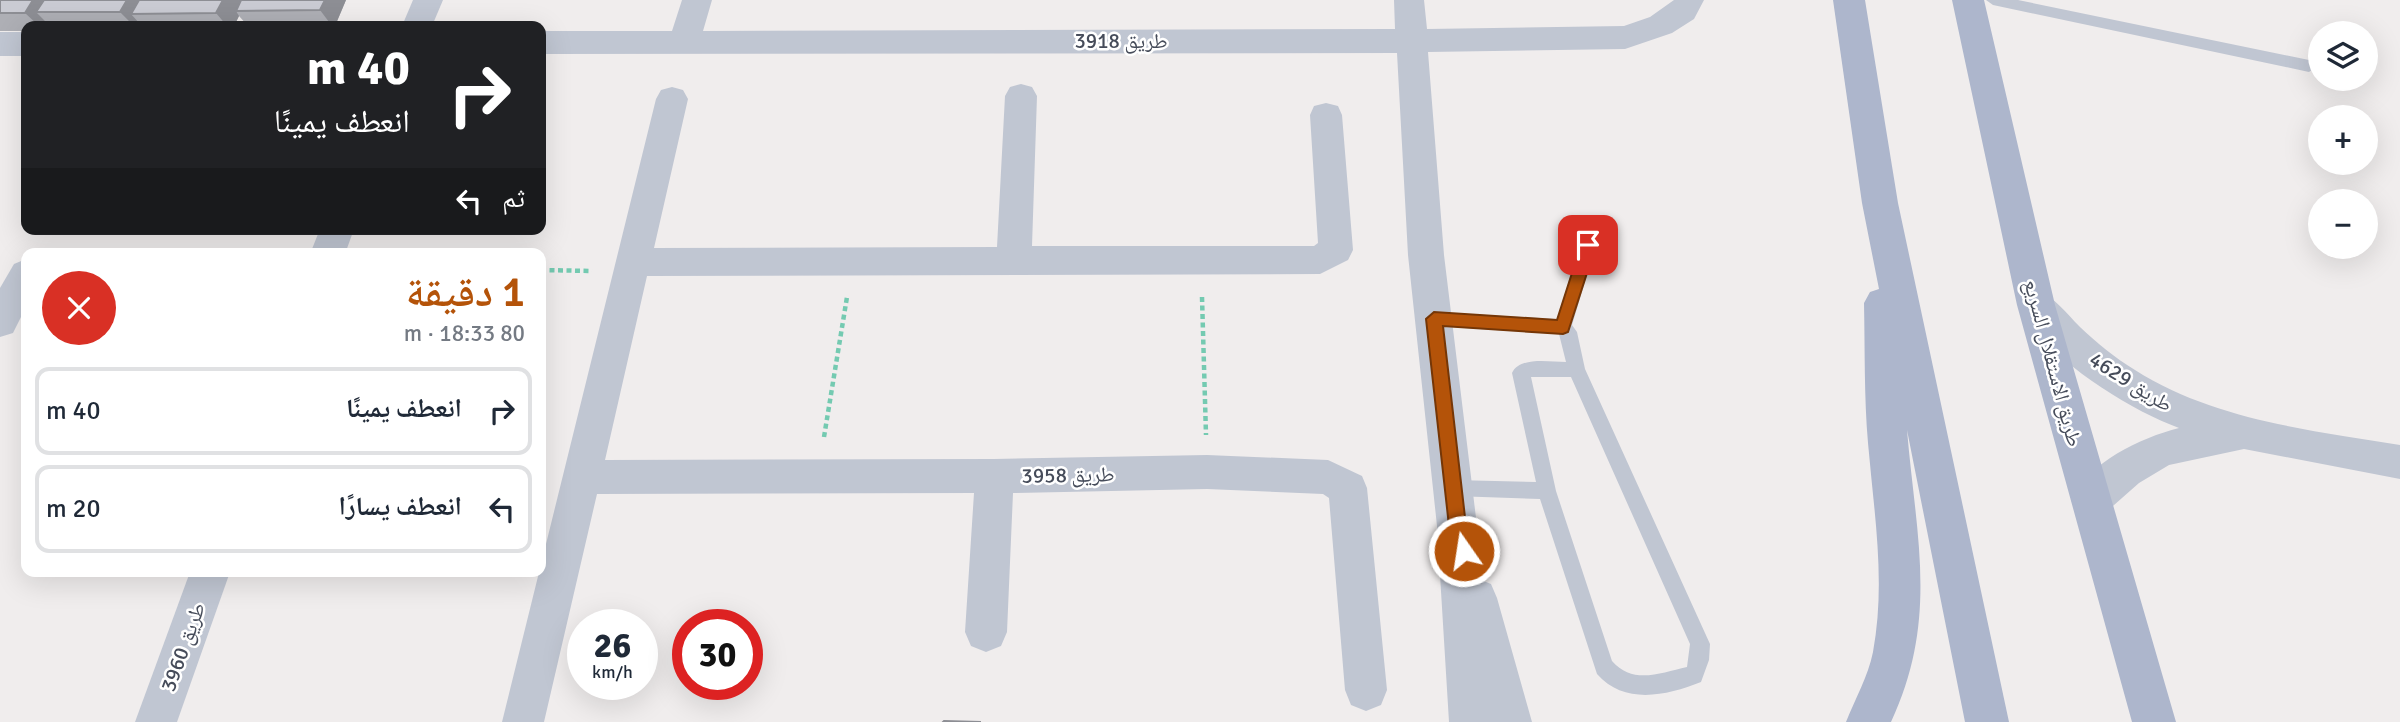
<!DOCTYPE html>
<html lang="ar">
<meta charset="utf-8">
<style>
body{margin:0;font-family:Signika,"Noto Naskh Arabic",sans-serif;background:#f6f6f7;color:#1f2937;direction:rtl;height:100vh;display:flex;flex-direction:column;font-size:26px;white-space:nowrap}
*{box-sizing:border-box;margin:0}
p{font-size:23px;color:#747a83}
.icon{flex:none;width:38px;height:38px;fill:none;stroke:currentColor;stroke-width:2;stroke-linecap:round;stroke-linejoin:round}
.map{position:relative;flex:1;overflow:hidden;direction:ltr}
.sheet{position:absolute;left:21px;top:248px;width:525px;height:329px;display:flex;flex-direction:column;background:#fff;border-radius:14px;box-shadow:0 7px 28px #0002;direction:rtl}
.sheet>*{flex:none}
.banner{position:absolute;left:21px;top:21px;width:525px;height:214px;border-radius:14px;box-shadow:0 7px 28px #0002;direction:rtl;background:#202124;color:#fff;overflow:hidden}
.controls{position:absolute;left:2308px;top:21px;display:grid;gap:14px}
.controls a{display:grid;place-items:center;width:70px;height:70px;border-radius:50%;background:#fff;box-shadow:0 7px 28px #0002;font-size:35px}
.speed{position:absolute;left:567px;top:609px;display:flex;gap:14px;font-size:35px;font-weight:700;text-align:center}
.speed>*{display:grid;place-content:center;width:91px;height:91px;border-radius:50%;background:#fff;box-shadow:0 7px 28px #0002;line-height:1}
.speed small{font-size:18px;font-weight:400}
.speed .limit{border:10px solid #d22;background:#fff;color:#111}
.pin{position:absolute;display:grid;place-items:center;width:60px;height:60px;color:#fff;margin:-30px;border-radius:14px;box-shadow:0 4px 10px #0006}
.me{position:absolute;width:77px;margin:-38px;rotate:347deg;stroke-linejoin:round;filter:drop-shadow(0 0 5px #0008)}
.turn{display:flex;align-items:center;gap:24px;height:147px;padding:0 21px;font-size:32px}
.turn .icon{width:91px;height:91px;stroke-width:2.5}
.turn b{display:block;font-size:49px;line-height:60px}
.then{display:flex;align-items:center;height:66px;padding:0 21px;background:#0003;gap:14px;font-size:26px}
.round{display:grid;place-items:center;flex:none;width:74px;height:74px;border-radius:37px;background:#f6f6f7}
.overview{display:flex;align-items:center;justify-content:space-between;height:119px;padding:0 21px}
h1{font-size:42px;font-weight:600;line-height:52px;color:#b45309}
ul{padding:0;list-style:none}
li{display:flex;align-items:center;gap:21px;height:88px;margin:0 14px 10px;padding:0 7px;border:4px solid #e0e1e3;border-radius:14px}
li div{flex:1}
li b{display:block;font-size:26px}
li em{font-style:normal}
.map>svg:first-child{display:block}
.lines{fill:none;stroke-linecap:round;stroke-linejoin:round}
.path{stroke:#74cab1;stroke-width:4.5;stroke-dasharray:5 3.5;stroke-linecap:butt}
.lane{fill:#c0c6d2;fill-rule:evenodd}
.street{fill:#c0c6d2;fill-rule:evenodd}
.primary{fill:#adb6cc;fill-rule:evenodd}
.wall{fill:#aeafb5}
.shaded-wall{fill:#8d8e94}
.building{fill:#cacbd3;stroke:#8d8e94;stroke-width:2}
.route{fill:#b45309;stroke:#753606;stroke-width:2}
.labels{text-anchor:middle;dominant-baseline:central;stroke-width:5;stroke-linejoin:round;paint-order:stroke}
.street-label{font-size:21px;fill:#464c5a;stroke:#fff}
</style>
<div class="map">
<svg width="2400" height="722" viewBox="0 0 2400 722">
<rect width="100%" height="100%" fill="#f0eded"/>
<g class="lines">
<g class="path">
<path d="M541,270l51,1"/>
<path d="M1202,297l4,138"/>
<path d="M824,437l23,-140"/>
</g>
<g class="lane">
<path d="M1986,0h32l291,60 8,6 -8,6 -316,-67z"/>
<path d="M1588,238l6,2 2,5 -24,80 5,7 8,37 125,275 -1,16 -8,22c-35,14 -77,23 -104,-8l-57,-175 -87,-3 -7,-2 -2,-6 2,-6 7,-2 83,2 -24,-109c8,-17 38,-11 54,-11l-7,-28 -125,-8 -6,-2 -3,-5 3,-5 6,-2 123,7 23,-74 2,-5zM1531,377h40l119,267 -3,23c-27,6 -54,18 -75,-6l-56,-170z"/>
</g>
<g class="street">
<path d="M413,0h30l-11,26h-30z"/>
<path d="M682,0h30l-9,31 692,-2 -1,-29h30l3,29 197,-3 26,-9 24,-17h30l-10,19 -22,14 -47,16 -197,3 16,203 33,271 4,54 10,4 6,14 35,124h-83l-12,-196 -29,-271 -11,-202 -856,1v-23h131z"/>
<rect x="0" y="32" width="26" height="24"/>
<path d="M1021,84l11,3 5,9 -5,150h282l4,-3 -8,-128 4,-9 12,-3 12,3 4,9 11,135 -5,10 -28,14 -673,2 -42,184 389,-1 213,-4 121,5 34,16 5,12 20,202 -6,15 -15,6 -15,-6 -6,-15 -16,-192 -6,-4 -116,-5 -194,4 -6,139 -6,14 -15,6 -15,-6 -6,-14 9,-139 -377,1 -53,228h-42l154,-623 5,-9 11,-3 11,3 5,9 -34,149 343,-1 8,-151 5,-9z"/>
<path d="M320,229h34l-9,25h-35z"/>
<path d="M26,259v48l-13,26 -13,4v-49l14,-24z"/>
<path d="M2036,290c19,7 30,23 44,37 17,16 35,31 55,43 79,50 174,60 265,75v34l-156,-30 -75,16 -30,18 -34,30 -14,5 -14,-5 -6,-13c18,-38 69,-62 108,-72 -52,-19 -136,-72 -161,-123l5,-11z"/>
<path d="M190,572h40l-53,150h-42z"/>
</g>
<g class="primary">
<path d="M1833,0h32l33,203 111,519h-44l-58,-292c9,107 32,189 -16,292h-45c9,-23 22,-45 27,-70 13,-70 1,-139 -5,-209 -4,-47 -3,-93 -4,-140l6,-11 9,-3 -17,-86z"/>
<path d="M1952,0h32l71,305 121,417h-44l-115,-417z"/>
</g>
</g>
<path class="wall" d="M0,0h346l-11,26h-87l-9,-10 -5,10h-91l-3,-2 -1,2h-89l-2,-2 -2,2h-20v5h-26z"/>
<g class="shaded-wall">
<path d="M33,0h29l-26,12 12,12 -2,2h-7l-14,-13z"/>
<path d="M127,0h26l-22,14 9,10 -1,2h-5l-14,-14z"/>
<path d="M223,0h24l-11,11 3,5 -5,10h-7l-11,-13z"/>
<path d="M325,0h21l-11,26h-3l-12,-16z"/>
</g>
<g class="building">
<path d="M0,0h33l-8,13h-25z"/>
<path d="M44,0h83l-7,12h-84z"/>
<path d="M139,0h84l-7,13 -85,1z"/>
<path d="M241,0h84l-5,10 -84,1z"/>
<path d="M944,721l37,1h-38z"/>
</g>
<path class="route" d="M1588,239l8,6 -28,87 -5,2 -120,-8 23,200 7,25 -3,5 -6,3 -6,-3 -9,-30 -23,-207 8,-7 123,8 24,-75z"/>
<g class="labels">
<g class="street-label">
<text x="1121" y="41">طريق 3918</text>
<text transform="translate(2053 363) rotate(75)">طريق الاستقلال السريع</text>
<text transform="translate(2131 382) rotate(32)">طريق 4629</text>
<text transform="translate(1068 475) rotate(-1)">طريق 3958</text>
<text transform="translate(183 647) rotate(-70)">طريق 3960</text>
</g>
</g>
</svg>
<div class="controls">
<a><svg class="icon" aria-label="layers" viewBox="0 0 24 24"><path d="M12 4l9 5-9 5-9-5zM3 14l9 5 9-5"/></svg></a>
<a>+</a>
<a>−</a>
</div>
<div class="speed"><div>26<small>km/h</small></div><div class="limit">30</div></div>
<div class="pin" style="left:1588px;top:245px;background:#d93025"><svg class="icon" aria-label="arrive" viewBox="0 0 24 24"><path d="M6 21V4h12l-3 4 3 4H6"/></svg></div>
<svg class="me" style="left:1464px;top:551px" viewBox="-20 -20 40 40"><circle r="17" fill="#b45309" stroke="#fff" stroke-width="3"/><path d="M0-11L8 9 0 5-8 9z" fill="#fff"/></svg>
<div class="banner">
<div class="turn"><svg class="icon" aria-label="right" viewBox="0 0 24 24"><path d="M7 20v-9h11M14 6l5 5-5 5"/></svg><div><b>40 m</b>انعطف يمينًا</div></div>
<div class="then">ثم<svg class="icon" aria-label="left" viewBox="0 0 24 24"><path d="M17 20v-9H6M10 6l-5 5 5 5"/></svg></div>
</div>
<section class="sheet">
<div class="overview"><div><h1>1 دقيقة</h1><p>80 m · 18:33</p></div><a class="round" style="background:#d93025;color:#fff"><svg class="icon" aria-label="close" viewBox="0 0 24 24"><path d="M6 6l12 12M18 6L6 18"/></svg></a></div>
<ul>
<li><svg class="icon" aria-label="right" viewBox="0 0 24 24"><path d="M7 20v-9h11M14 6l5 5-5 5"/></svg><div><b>انعطف يمينًا</b></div><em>40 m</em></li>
<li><svg class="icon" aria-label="left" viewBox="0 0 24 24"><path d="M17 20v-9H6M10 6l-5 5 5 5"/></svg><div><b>انعطف يسارًا</b></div><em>20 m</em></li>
</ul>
</section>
</div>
